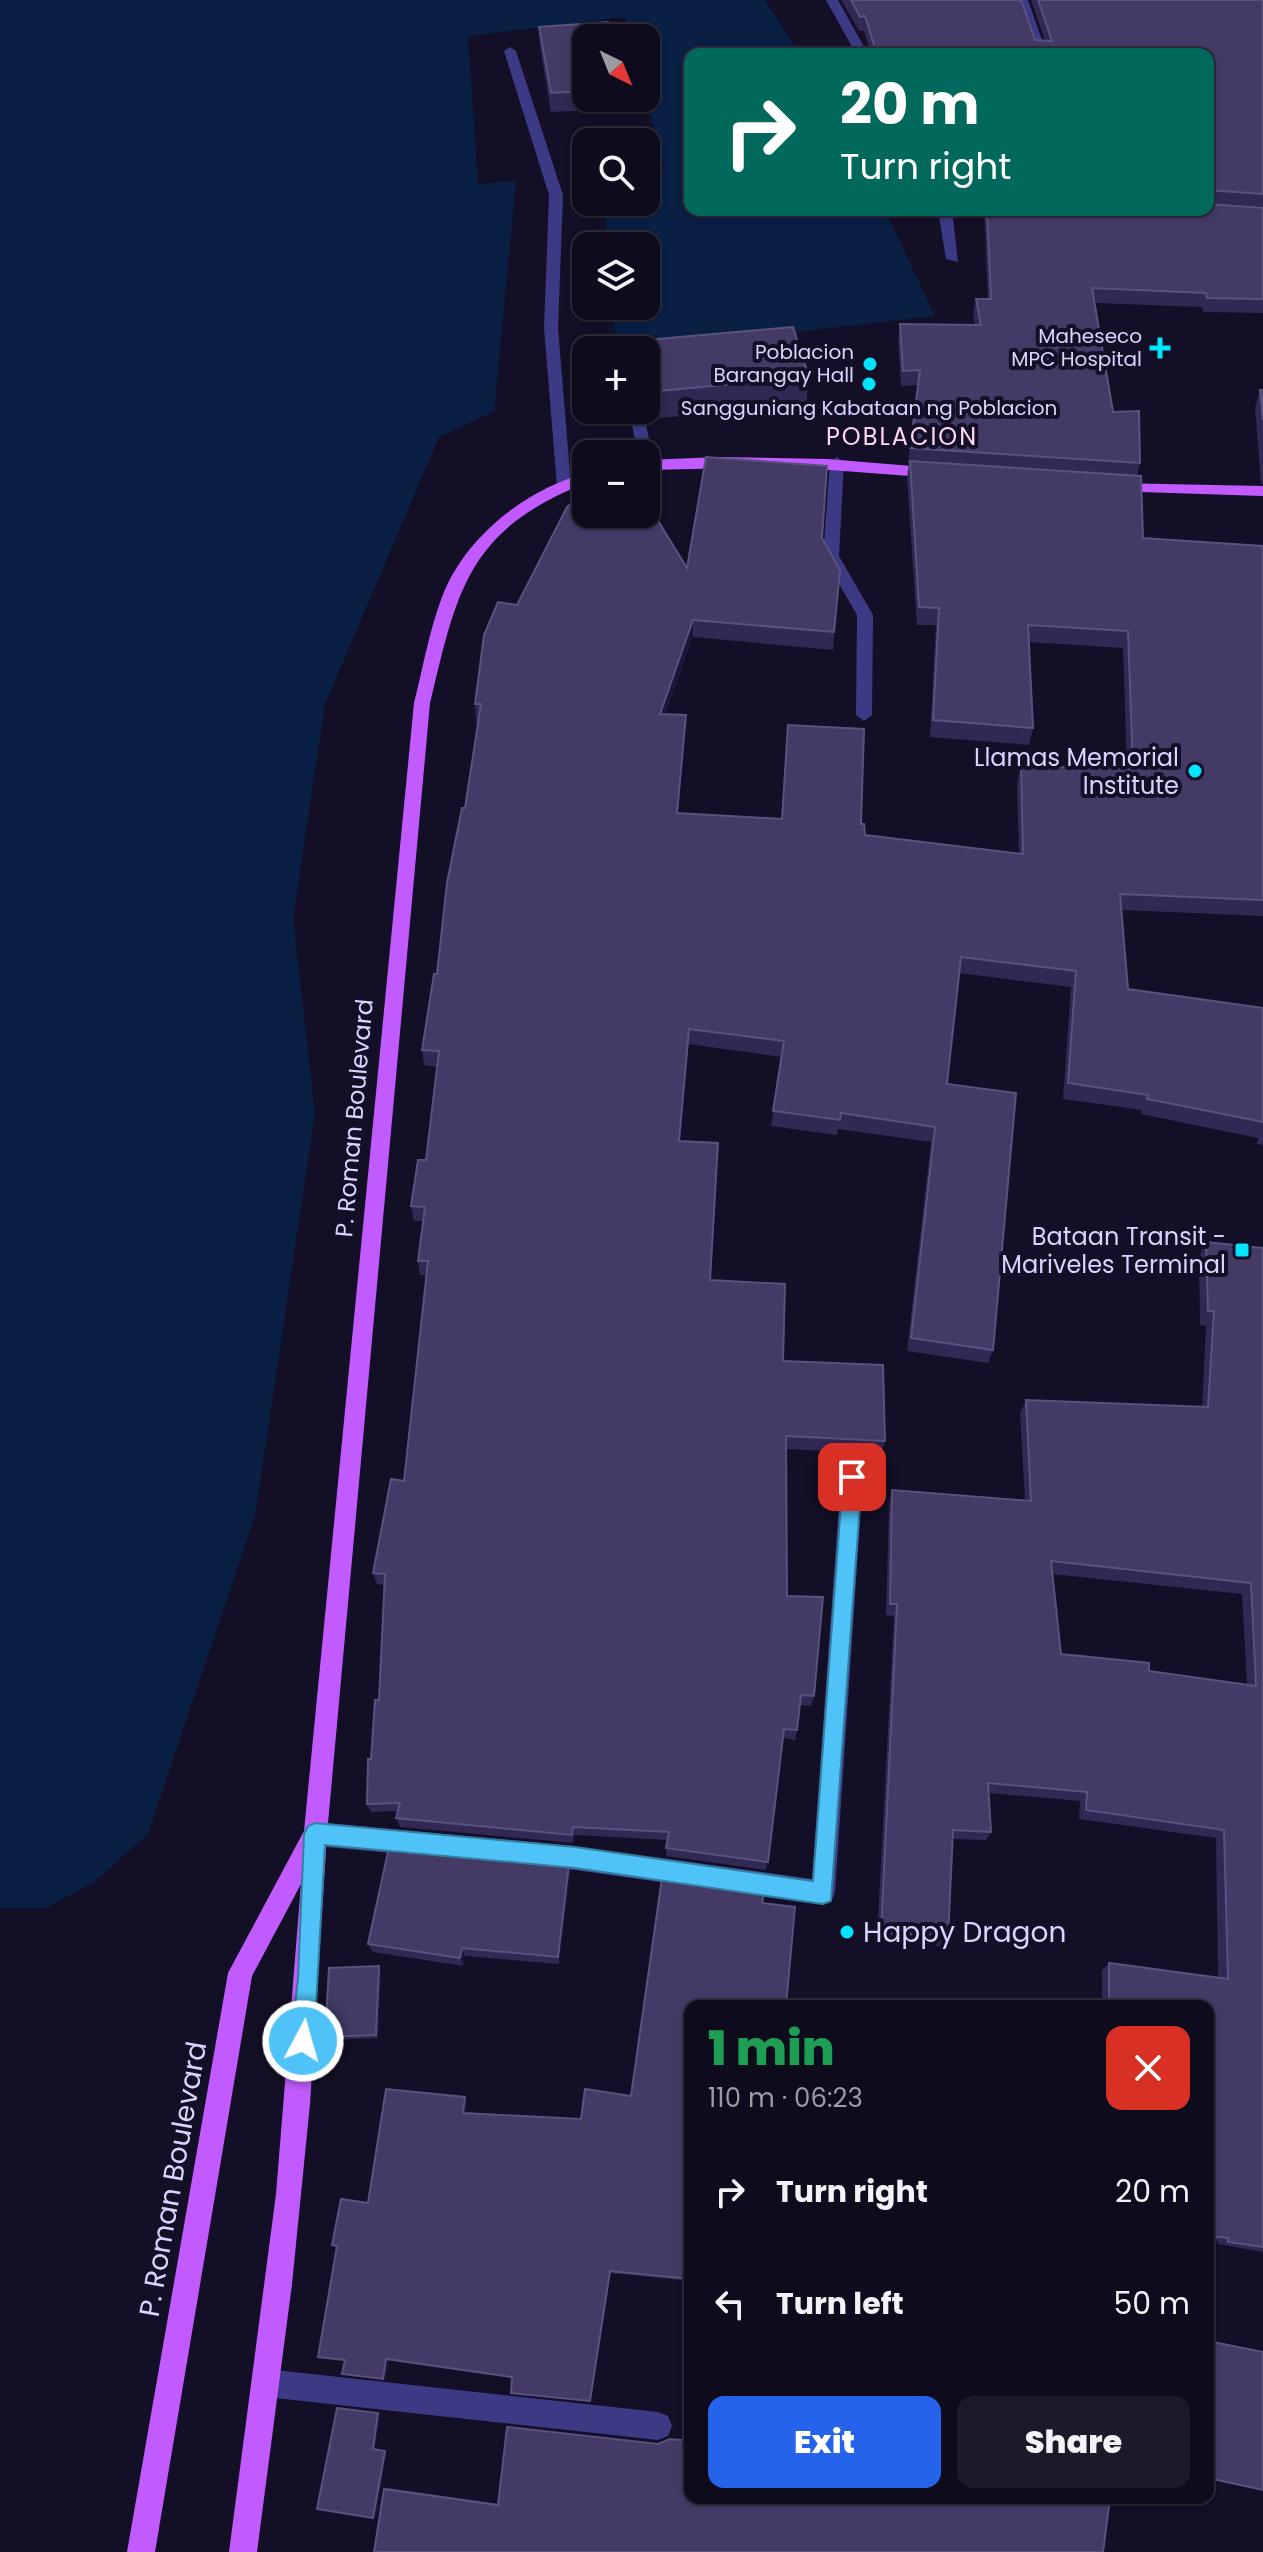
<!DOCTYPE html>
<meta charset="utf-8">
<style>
body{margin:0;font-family:Poppins,sans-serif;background:#1c1929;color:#f1f3f6;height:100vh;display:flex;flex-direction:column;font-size:30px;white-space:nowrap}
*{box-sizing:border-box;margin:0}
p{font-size:26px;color:#9b9ba3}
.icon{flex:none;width:44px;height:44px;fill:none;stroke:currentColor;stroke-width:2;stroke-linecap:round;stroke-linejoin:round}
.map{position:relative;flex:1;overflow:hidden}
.panel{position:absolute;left:684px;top:2000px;width:530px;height:504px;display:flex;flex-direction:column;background:#0e0b1c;border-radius:16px;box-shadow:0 2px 6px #0004,0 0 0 2px #2e2b3b}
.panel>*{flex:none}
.top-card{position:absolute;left:684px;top:48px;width:530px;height:168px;border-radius:16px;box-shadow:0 2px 6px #0004,0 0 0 2px #2e2b3b;background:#00695c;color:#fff;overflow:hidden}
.needle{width:52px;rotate:137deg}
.fabs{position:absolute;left:572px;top:24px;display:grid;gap:16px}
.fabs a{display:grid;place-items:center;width:88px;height:88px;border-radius:16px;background:#0e0b1c;box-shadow:0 2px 6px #0004,0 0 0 2px #2e2b3b;font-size:40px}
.pin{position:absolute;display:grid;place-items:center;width:68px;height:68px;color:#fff;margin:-34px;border-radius:16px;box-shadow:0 4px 12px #0006}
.me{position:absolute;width:88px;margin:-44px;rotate:6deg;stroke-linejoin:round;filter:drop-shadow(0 0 6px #0008)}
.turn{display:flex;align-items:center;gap:28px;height:168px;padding:0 24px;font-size:36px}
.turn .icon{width:104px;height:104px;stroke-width:2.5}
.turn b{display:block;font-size:56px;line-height:68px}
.round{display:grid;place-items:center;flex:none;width:84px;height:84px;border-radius:16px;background:#1c1929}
.headline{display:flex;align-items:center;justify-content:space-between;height:136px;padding:0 24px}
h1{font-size:48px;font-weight:800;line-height:60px;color:#1e9e55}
.primary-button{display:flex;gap:16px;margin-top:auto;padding:16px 24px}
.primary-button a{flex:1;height:92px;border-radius:16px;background:#2563eb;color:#fff;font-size:32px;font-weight:800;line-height:92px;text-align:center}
.primary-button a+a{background:#1c1929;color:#f1f3f6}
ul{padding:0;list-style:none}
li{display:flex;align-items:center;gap:24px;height:112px;padding:0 24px}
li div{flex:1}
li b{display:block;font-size:30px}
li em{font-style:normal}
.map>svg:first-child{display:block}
.water{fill:#0a1f44;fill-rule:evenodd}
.pier{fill:#130f26}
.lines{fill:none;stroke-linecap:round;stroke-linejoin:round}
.minor{fill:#3d3a85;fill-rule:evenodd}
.major{fill:#c25bff;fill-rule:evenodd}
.wall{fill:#312854;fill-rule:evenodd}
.shaded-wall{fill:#1d163a}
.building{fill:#433a66;stroke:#5a527e;stroke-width:2;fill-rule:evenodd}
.route{fill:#4fc3f7;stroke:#337fa1;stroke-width:2}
.poi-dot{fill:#00e5ff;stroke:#130f26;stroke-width:3}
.labels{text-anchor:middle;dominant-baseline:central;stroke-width:8;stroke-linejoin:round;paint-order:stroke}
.far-poi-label{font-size:20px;fill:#d9d4ff;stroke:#130f26;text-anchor:end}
.far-quarter-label{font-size:24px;letter-spacing:2px;fill:#ffd6f0;stroke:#130f26}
.poi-label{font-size:24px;fill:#d9d4ff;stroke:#130f26;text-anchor:end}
.street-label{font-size:24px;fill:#d9d4ff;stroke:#130f26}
.near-poi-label{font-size:28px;fill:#d9d4ff;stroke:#130f26;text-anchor:start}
.near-street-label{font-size:28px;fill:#d9d4ff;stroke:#130f26}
</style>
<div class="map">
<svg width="1263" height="2552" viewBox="0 0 1263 2552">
<rect width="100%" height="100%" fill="#130f26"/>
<path class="water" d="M0,0h765l35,54h-110v156h195l50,106 -297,34h-52v18l-147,69 -114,267 -32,214 22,195 -60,403 -107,318 -54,48 -48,26h-46zM586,38h60v60h-60zM586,142h60v60h-60zM586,246h60v60h-60z"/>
<path class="pier" d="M625,17l6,21h-45v60h60l18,70 -18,1v-27h-60v60h18l4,44h-22v60h27l4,44h-31v18l-92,45 22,-232 -38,3 -10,-148z"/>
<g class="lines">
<g class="minor">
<path d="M826,0h12l30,54h-12z"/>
<path d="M1016,0h12l19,54h-12z"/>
<path d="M510,47l6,4 47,144 -5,133 13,158 -7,5 -7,-5 -13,-158 5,-133 -45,-144z"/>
<path d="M938,210h14l6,52 -12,-3z"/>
<path d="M629,410h14l9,44 -2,3 -12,-3z"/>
<path d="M837,457l7,5 -5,94 34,59 -1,100 -8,6 -8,-6 1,-100 -34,-59 7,-94z"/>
<path d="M852,1467l8,3 3,7 -28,416 -4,8 -8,4 -248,-35 -260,-24 -8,-4 -4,-8 4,-8 8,-4 260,24 237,33 29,-402 3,-7z"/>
<path d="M266,2369l392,43 10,4 4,10 -4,10 -10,4 -392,-43 -10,-4 -4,-10 4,-10z"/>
</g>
<g class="major">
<path d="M719,457l108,2 109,9 7,5 -7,5 -145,-11 -145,3v-10z"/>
<path d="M586,473v10c-119,47 -129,108 -156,220l-103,1131 -17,270 -18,180 -35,268h-28l47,-358 25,-310 -49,92 -97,576h-28l101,-579 76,-142 110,-1128c9,-35 15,-72 28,-106 23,-60 83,-107 144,-124z"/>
<path d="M1115,483l148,3v10l-153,-5v-6z"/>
</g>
</g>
<g class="wall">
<path d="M841,0h180l14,40 10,1 -14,-41h232v313l-60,-1 -1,-5 -107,-4 18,109 27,51 -3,13 6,62 120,8v370l-141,-6 6,79 135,19v137l-6,-1 1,-6 -117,-24 1,-4 -79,-11 8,-112 -112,-14 -12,111 46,266 -5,13 -81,-12 24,-209 -93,-13 -1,6 -66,-9 11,-69 -94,-13 -8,97 30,139 73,81 102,80 -4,12 -95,-4 1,147 27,100 -3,10 -11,-1 -3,25 -2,10 -12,-2 -17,132 -100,-14 1,-16 -93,-5 -1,8 -173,-16 -4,-9 2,-7 -27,1 -4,-8 12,-104 5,-115 -7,-1 -4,-11 31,-92 22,-206h-6l-2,-14 5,-40h-9l-3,-15 15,-46 11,-93 -13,-2 -2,-15 15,-76 28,-166 14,-86 -3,-1 -1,-17 42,-99 305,-67 18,32 -7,80 -140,-13 -28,77 21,1 -8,98 183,11 4,11 154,18 -2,-70 4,-17 106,3 -4,-121 -94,-6 4,86 -4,17 -99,-8 6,-112h-19l-10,-147 2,-15h-1l10,-78 -17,1 -3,-47 2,-15 75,1 -2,-11 3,-15h12l-4,-89h224v-156h-337l-7,-23h-5z"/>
<path d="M539,27l47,11v60h28v11l-63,3 -11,-66z"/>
<path d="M636,341l173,36 -3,28 -158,14 -2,-9v-60h-10z"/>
<path d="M1260,390h3v94l-2,-1 -6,-75z"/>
<path d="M1206,1242l57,6v1004l-45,-8v-3l-10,-1v-234h-106v-36l7,-7 109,14 -2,-139 -137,-19 1,-18 -91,-8 2,39 -5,8 -34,-1 -4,100 -4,8 -67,-9 17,-322 -8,-1 3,-112 3,-13 133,11 -5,-88 6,-13 176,7 4,-81 -6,-1 -1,-69zM1052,1574l190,20 5,91 -98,-14 -88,-17z"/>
<path d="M569,1864l1,9 -11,91 -94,-8 -2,10 -90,-14 -5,-8z"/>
<path d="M379,1966l2,4 -3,68 -50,2 -3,-3z"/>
<path d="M690,2006v275l-80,-8 -20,129 -79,-9 1,-15 -123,-18 -3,19 -44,-5 3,-14 -8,-112 -5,-3 36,-42 99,-102 -1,12 115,6 50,-23z"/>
<path d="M669,2439l21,1 -316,112 10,-63 4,-1 110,16z"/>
</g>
<g class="shaded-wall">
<path d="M693,620v17l-34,94 1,-17z"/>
<path d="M686,715l-1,17 -8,97v-16z"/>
<path d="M569,1864l1,9 -11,91 -1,-7z"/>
<path d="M462,1948l3,8 -2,10 -3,-8z"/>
<path d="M379,1966l2,4 -3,68 -2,-3z"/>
<path d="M465,2097l2,4 -2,16 -2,-4z"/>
<path d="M386,2359l3,1 -3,19h-3z"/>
<path d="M378,2413h3l-6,35 -2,1z"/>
<path d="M385,2451h2l-11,66 -3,1z"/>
</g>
<g class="building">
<path d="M851,0h170l14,40 17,1 -14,-41h225v194l-55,-4v-136h-329l-4,-6 -10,-32 -5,1z"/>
<path d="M608,22l1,16h-23v53l-35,2 -12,-66z"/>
<path d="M1208,204l55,4v91l-56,-1 -1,-5 -114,-5 21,124 26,-1 1,52 -230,-15 10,-78 -17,1 -3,-47 81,1 -5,-26h15l-4,-89h221z"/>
<path d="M793,327l16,50 -161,15 -2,-9v-33h-8l-2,-9z"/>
<path d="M1260,390h3v30z"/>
<path d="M706,457l121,9 -5,72 18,32 -6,62 -141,-12 -33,94 26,1 -9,98 105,6 6,-94 76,4 -3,95h3l1,11 158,19 -2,-88 112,3 -5,-138 -100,-6 5,103 -100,-8 6,-112 -20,-1 -9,-146 231,15 2,62 120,8v354l-143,-6 8,95 135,19v114l-116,-23 1,-4 -80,-12 8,-112 -115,-14 -14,127 69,9 -23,257 -82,-12 24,-211 -94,-14 -1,7 -67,-9 11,-70 -95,-12 -10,112 39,2 -8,137 75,4 -2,77 100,4 2,76 -99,-5 1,160 36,1 -9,99 -13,-1 -4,35 -13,-1 -16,133 -102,-14 3,-16 -96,-5 -1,8 -176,-17 4,-15 -33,1 1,-45h3l4,-59h4l6,-126 -12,-1 18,-94 13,2 24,-220h-10l7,-54 -14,-1 7,-46h8l13,-109 -17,-1 12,-76h3l10,-91 15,-75h3l16,-104h-6l9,-69 14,-33 19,3 50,-98 19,-14v21h60v-13l41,67z"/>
<path d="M1206,1242l57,6v999l-35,-5v-4l-20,-2v-230h-99v-43l119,16 -4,-149 -138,-20 1,-18 -99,-9 3,49 -38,-2 -5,109 -67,-8 16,-327h-7l2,-114 139,11 -5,-101 182,7 6,-96h-6zM1051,1561l200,22 5,103 -107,-15v-8l-88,-9z"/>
<path d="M389,1847l180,17 -11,93 -96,-9 -2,10 -92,-14z"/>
<path d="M662,1878l102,15 -2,10 33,4 -9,99h-96v273l-80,-8 -20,130 -79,-8 1,-16 -126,-18 -3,20 -41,-5 3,-14 -27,-3 19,-111 -5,-1 9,-46 27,4 18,-114 79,8 -2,16 118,6 4,-30 46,7z"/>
<path d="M379,1966l-3,69 -51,2 4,-69z"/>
<path d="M952,2002l19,4h-20z"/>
<path d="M1208,2341l55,11v138l-55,-12z"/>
<path d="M337,2408l41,5 -5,36 12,2 -12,67 -56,-9z"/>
<path d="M507,2427l151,17 12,-5 20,2v57h420l-7,54h-729l10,-63 114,16z"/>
</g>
<path class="route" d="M852,1468l10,9 -31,424 -8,3 -248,-36 -250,-23 -11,196 -3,8 -8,3 -8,-3 -4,-8 7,-63 6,-144 4,-8 7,-3 260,24 238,34 30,-404z"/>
<g class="poi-dot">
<path d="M1156 336h8v8h8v8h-8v8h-8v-8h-8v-8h8z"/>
<circle cx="870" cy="364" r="8"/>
<circle cx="869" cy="384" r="8"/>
<circle cx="1195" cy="771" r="8"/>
<rect x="1234" y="1242" width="16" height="16" rx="4"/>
<circle cx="847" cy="1932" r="8"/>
</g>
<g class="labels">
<g class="far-poi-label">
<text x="1142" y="336">Maheseco<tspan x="1142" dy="23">MPC Hospital</tspan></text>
<text x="854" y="352">Poblacion<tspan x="854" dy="23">Barangay Hall</tspan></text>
<text x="869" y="408" text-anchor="middle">Sangguniang Kabataan ng Poblacion</text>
</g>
<g class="far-quarter-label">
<text x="902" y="436">POBLACION</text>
</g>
<g class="poi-label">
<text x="1179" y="757">Llamas Memorial<tspan x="1179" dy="28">Institute</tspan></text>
<text x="1226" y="1236">Bataan Transit -<tspan x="1226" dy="28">Mariveles Terminal</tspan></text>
</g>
<g class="street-label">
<text transform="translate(354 1118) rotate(-85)">P. Roman Boulevard</text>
</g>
<g class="near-poi-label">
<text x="863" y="1932">Happy Dragon</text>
</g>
<g class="near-street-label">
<text transform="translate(173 2179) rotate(-80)">P. Roman Boulevard</text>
</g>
</g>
</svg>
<div class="fabs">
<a><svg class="needle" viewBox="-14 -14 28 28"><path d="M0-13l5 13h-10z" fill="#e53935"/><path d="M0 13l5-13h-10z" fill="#9b9ba3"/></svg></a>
<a><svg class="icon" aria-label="search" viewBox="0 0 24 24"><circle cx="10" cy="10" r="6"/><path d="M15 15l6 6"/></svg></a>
<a><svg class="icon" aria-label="layers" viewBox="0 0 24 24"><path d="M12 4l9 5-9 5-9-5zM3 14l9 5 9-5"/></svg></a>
<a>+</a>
<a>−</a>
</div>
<div class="pin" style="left:852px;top:1477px;background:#d93025"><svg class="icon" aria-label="arrive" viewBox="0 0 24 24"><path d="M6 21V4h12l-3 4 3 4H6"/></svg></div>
<svg class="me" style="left:303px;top:2041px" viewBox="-20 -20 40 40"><circle r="17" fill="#4fc3f7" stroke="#fff" stroke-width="3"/><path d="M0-11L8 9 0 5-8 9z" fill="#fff"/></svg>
<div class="top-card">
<div class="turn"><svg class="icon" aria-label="right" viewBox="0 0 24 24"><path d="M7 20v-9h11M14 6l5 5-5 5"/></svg><div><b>20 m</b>Turn right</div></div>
</div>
<section class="panel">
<div class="headline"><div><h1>1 min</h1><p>110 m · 06:23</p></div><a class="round" style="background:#d93025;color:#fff"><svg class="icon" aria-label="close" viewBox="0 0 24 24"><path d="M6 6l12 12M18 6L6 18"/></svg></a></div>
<ul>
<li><svg class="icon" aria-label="right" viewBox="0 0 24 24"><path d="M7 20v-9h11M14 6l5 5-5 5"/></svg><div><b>Turn right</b></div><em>20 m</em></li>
<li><svg class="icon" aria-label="left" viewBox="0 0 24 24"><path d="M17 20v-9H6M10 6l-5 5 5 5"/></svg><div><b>Turn left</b></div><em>50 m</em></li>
</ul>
<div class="primary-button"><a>Exit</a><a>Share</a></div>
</section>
</div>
